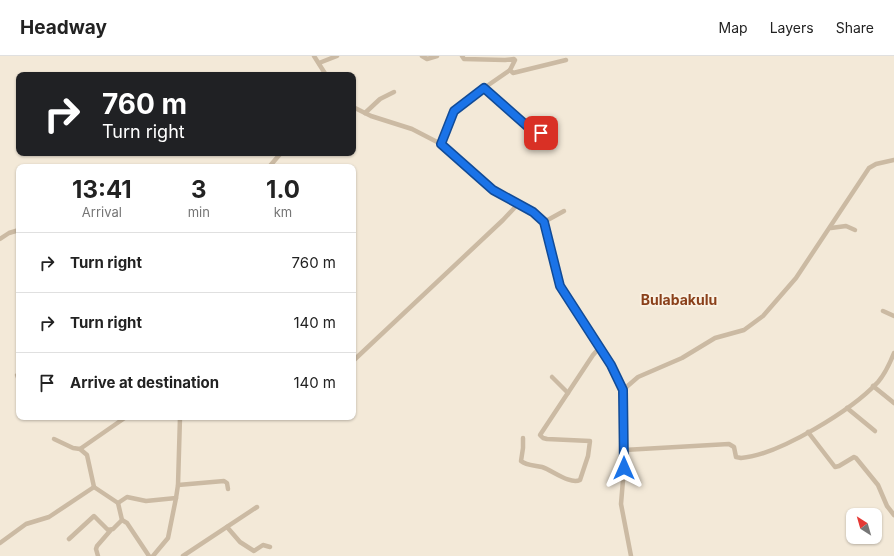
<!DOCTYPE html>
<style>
body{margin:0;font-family:Inter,sans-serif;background:#f2f2f2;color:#222;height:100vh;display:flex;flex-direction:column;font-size:15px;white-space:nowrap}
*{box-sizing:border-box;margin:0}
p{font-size:13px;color:#767676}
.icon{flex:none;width:22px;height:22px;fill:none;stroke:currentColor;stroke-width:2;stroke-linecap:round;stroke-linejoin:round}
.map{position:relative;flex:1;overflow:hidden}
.side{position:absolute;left:16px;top:108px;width:340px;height:256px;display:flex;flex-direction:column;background:#fff;border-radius:8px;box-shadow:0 1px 3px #0004}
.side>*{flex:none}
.top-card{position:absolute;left:16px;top:16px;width:340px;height:84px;border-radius:8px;box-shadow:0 1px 3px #0004;background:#202124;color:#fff;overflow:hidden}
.needle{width:26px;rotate:323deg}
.tools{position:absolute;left:846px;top:452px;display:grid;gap:8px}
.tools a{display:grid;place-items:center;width:36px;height:36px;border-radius:8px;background:#fff;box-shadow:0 1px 3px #0004;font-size:20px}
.pin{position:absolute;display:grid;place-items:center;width:34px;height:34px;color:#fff;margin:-17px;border-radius:8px;box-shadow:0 2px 6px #0006}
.me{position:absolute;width:44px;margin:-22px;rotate:0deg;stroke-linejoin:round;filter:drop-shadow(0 0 3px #0008)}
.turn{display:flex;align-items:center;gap:14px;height:84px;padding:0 20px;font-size:18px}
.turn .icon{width:52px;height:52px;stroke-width:2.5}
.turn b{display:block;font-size:28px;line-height:34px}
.eta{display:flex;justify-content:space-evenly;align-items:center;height:68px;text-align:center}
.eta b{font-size:24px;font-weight:700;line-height:28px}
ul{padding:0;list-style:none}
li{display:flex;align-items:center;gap:12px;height:60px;padding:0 20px;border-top:1px solid #e0e0e0}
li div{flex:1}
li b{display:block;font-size:15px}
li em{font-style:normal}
header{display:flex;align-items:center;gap:24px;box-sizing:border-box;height:56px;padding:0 20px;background:#fff;border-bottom:1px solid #e0e0e0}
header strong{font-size:19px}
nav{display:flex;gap:22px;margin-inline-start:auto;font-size:14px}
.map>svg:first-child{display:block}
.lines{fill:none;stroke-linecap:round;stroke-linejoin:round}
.minor{stroke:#cbbaa3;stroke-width:4.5}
.route-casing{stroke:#114b97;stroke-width:10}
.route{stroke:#1a73e8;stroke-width:7}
.labels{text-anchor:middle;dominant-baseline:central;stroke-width:3.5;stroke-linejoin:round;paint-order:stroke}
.quarter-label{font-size:14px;font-weight:bold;fill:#8a401a;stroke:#faf2e4}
</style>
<header>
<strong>Headway</strong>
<nav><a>Map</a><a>Layers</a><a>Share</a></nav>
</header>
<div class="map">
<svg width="894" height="500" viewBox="0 0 894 500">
<rect width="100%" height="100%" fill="#f3e9d8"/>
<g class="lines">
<g class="minor">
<path d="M314,0l12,19"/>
<path d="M422,0l5,3 10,-3"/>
<path d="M462,0l2,3 41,1 9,-1 1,1 -5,10 3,3 53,-13"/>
<path d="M319,7l18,-7"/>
<path d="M484,33l52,45 17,-2"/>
<path d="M353,51l18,9 41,13 29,15 52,46 40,22 11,10 16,64 51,79 12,25 1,78 -3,36 10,52"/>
<path d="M365,57l15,-14 14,-7"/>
<path d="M441,88l10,-28 7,-10 52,-36"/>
<path d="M269,111l12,-14"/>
<path d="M544,166l20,-11"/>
<path d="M831,172l15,-2 9,4"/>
<path d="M0,183l9,-6 10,-3"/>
<path d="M883,255l11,5"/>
<path d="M353,305l150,-141 15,-16"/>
<path d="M17,319l2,5"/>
<path d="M552,321l16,16"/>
<path d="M873,330l21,17"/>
<path d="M623,334l15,-13 44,-19 33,-20 29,-8 19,-14 33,-38 73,-110 7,-4 18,-4"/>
<path d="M847,352l28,23"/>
<path d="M808,376l27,35 4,-1 15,-9 2,1 22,27 9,21 7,9"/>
<path d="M523,382v10l-2,13c6,5 14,4 21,6 10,3 28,18 38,13l8,-24 2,-15 -43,-2 -4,-1 -3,-3 53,-80 7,-8"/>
<path d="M54,383l19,9 7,1 7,6 7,32"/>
<path d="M80,393l46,-32"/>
<path d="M624,394l105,-6 5,3 2,10 5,1c38,-3 111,-48 137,-76 7,-8 12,-19 16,-29"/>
<path d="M178,429l46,-4 3,2 1,6"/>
<path d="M122,464l5,3 22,33"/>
<path d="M227,471l13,15 14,9 9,-6 7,2"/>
<path d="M69,483l25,-23 14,14 5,-1 9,-9 -4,-17"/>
<path d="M0,487l26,-19 23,-7 45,-30 24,16 9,-6 19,4 30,-3"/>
<path d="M98,500l-2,-7 1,-3 13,-15"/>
<path d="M153,500l15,-18 8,-40 2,-13 2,-68"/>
<path d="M183,500l74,-49"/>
</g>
</g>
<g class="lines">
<g class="route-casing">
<path id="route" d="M541,77l-5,1 -52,-46 -30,23 -13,33 52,46 40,22 11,10 16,64 51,79 12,25 1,78"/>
</g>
<use href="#route" class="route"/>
</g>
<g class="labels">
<g class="quarter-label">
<text x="679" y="243">Bulabakulu</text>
</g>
</g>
</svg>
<div class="tools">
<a><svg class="needle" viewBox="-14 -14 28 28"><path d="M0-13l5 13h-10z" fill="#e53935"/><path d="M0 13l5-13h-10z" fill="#767676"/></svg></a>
</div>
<div class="pin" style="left:541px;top:77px;background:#d93025"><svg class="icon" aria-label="arrive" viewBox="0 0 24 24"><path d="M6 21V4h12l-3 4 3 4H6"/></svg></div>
<svg class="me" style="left:624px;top:412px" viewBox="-20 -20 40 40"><path d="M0-17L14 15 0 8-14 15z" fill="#1a73e8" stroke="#fff" stroke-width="4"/></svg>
<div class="top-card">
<div class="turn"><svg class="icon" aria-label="right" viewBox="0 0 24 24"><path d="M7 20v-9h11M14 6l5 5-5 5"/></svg><div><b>760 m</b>Turn right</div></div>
</div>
<section class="side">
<div class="eta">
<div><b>13:41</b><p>Arrival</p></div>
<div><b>3</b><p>min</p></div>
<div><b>1.0</b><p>km</p></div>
</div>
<ul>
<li><svg class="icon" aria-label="right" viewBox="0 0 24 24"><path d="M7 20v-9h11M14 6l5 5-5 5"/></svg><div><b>Turn right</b></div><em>760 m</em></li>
<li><svg class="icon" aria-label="right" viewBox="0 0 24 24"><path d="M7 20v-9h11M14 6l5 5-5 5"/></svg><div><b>Turn right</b></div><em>140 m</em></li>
<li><svg class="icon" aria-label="arrive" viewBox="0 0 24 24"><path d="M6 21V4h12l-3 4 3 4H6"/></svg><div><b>Arrive at destination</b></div><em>140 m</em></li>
</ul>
</section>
</div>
